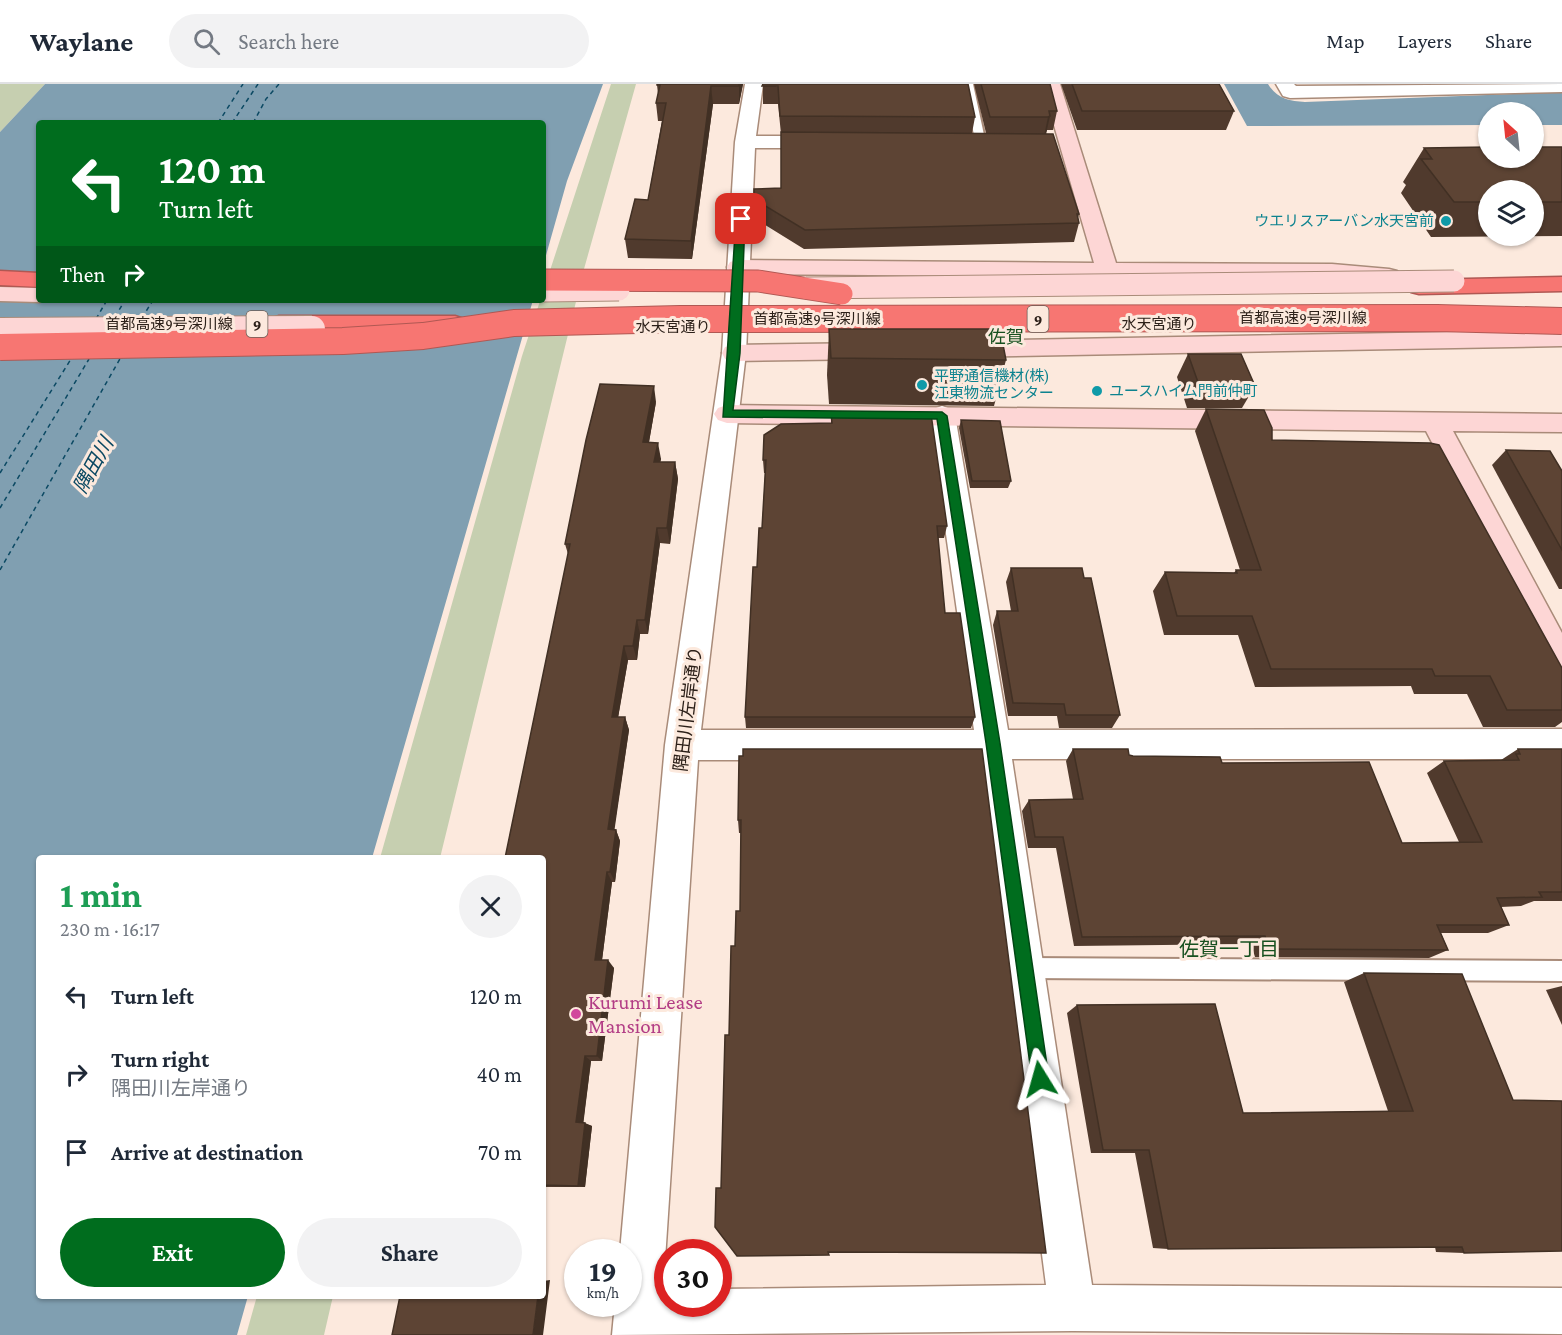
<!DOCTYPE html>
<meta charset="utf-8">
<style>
body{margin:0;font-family:"Crimson Pro","Noto Sans JP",serif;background:#f2f2f3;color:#1f2937;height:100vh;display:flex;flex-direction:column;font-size:22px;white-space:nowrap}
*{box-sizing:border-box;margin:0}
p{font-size:20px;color:#747a83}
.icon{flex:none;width:33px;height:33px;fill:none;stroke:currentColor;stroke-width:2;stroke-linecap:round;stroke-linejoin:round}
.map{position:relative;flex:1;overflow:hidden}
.panel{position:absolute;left:36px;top:771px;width:510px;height:444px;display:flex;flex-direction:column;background:#fff;border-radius:6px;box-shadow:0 2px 4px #0004}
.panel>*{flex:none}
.hud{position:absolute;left:36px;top:36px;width:510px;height:183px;border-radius:6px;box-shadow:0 2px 4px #0004;background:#006d1e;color:#fff;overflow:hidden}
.needle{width:39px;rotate:333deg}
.tools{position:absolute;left:1478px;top:18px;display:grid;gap:12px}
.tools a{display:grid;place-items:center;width:66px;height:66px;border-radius:50%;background:#fff;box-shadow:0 2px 4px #0004;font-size:30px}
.speed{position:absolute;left:564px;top:1155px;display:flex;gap:12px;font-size:30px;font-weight:700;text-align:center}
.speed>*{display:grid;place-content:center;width:78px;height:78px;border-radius:50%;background:#fff;box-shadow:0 2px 4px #0004;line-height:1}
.speed small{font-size:15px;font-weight:400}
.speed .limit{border:9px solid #d22;background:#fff;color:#111}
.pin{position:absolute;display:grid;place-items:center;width:51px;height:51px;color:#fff;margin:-26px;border-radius:12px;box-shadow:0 3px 9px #0006}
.me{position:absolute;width:66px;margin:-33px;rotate:352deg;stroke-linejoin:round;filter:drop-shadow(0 0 4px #0008)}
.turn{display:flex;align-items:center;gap:21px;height:126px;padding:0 24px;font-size:27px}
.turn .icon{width:78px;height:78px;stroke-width:2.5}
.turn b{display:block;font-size:42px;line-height:51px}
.then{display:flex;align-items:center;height:57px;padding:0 24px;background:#0003;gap:12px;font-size:22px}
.round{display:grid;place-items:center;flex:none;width:63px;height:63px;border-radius:32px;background:#f2f2f3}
.summary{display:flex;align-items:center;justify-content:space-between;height:102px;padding:0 24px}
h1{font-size:36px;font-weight:700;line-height:45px;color:#1e9e55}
.action{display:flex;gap:12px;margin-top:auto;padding:12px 24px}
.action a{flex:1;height:69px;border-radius:36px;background:#006d1e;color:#fff;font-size:24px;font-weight:700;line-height:69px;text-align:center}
.action a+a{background:#f2f2f3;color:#1f2937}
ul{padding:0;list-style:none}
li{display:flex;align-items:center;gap:18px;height:78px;padding:0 24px}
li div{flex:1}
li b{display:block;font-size:22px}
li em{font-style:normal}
header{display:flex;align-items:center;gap:36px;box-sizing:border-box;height:84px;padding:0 30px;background:#fff;border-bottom:2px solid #e0e1e3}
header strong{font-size:28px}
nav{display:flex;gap:33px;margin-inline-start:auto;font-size:21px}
.search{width:420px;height:54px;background:#f2f2f3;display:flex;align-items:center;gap:15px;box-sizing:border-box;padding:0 21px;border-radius:33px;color:#747a83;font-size:22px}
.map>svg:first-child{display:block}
.green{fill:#c6cfb0}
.water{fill:#809fb1}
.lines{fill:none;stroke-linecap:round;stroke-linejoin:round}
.ferry{stroke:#0b4963;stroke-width:1.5;stroke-dasharray:4.5 4;stroke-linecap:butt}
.lane-casing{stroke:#a98b79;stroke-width:4}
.street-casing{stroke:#a98b79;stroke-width:3}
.secondary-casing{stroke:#a98b79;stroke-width:3}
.highway-casing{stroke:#b05853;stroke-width:3}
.lane{fill:#fff;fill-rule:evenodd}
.street{fill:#fff;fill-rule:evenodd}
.secondary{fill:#fdd6d5;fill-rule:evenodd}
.highway{fill:#f77672;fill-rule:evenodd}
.secondary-bridge-far1-casing{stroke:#a98b79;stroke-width:23;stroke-linecap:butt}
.secondary-bridge-casing{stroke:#a98b79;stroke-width:28;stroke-linecap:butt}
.highway-bridge-far1-casing{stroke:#b05853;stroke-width:23;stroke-linecap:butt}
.highway-bridge-casing{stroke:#b05853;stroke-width:28;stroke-linecap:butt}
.secondary-bridge-far1{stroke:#fdd6d5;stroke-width:21}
.secondary-bridge{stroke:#fdd6d5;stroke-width:26}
.highway-bridge-far1{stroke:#f77672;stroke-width:21}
.highway-bridge{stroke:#f77672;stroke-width:26}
.wall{fill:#503a2d;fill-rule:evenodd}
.shaded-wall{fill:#413024}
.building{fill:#5d4434;stroke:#413024;stroke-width:1.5}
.route{fill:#006d1e;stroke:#004714;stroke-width:1.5}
.culture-dot{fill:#0f9aa8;stroke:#fce9dd;stroke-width:2}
.hotel-dot{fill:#d1479c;stroke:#fce9dd;stroke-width:2}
.labels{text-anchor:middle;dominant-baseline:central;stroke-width:6;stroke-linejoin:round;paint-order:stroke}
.far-culture-label{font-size:15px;fill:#0d838f;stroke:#fce9dd;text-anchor:start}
.far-street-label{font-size:15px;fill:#2c2019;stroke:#fce9dd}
.shield{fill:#fce9dd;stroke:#6a5c54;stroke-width:1.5}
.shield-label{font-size:16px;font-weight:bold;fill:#2c2019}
.far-quarter-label{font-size:18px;fill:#16501f;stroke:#fce9dd}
.street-label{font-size:18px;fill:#2c2019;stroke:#fce9dd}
.water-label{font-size:20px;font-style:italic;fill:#0b4963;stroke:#fce9dd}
.neighbourhood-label{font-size:20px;fill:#16501f;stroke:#fce9dd}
.near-hotel-label{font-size:21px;fill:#b23c85;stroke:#fce9dd;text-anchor:start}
</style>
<header>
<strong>Waylane</strong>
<div class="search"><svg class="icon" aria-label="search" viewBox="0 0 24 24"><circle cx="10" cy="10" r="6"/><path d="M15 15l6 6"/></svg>Search here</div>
<nav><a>Map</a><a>Layers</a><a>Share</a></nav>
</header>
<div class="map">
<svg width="1562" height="1251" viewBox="0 0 1562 1251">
<rect width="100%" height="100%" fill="#fce9dd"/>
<g class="green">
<path d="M0,0h45l-45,48z"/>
<path d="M611,0h25l-52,185 -144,589h-60l142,-502z"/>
<path d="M257,1212h76l-9,39h-78z"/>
</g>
<g class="water">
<path d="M45,0h558l-36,97 -24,85v-143h-504v177h494l-161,558h-333v438h209l-11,39h-237v-1203z"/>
<path d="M1224,0h44c9,15 21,17 37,18l257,-10v33h-29v-13h-45v13l-241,1z"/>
</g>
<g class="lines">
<g class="ferry">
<path d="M218,39l25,-39"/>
<path d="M232,39l26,-39"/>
<path d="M253,39l13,-24 13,-15"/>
<path d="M115,233l10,-17"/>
<path d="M142,234l11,-18"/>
<path d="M96,235l11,-19"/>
<path d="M0,389l71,-114"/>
<path d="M0,424l89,-149"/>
<path d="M0,486l121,-213"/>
</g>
<g class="lane-casing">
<g id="lane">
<path d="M963,0h10l13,60 -1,2 -9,-2z"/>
<path d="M1025,874l537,3v20l-537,-3 -7,-3 -3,-7 3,-7z"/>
</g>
</g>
<g class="street-casing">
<g id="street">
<path d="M745,0h18l-7,52h71l7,2 3,4 -3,4 -7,2h-72l-9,205 -45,377h273l-45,-315 4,-6 9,-3 9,3 4,6 53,315 554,-1v30h-550l80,526 470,3v46l-490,-3 -460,4 3,-31h13v-52h-8l45,-507 57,-392 13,-211zM698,676h280l68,525 -328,4v15h-50v-14h-5z"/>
<path d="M1276,0h18l2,2 266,-2v8l-272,6 -7,-2z"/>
</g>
</g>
<g class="secondary-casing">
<g id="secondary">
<path d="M1042,0h18l56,179 216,1 57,5 8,2 4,5 -4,5 -8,2 -57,-5 -594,-4 -8,-2 -3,-5 3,-5 8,-2 356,3z"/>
<path d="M0,203l39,1v12h8l-8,2 -39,-1z"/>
<path d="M1562,246v16l-604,11 -9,-2 -3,-6 3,-6 9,-2z"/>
<path d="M873,259l9,2 3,6 -3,6 -9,2 -139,2 -9,-2 -3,-6 3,-6 9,-2z"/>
<path d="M727,321l835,9v18l-109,-1 109,202v43l-11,-4 -125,-241 -699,-8 -9,-3 -4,-6 4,-6z"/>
</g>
</g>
<g class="highway-casing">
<g id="highway">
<path d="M0,187l39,2v14l-39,-2z"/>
<path d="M1562,193v14l-143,3 -8,-2 -4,-5 4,-5 8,-2z"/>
<path d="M279,232h176l9,3 3,5 -3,5 -9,3h-176l-9,-3 -3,-5 3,-5z"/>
</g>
</g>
<use href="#lane" class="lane"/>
<use href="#street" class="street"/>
<use href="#secondary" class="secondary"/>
<use href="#highway" class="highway"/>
<g class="secondary-bridge-far1-casing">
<g id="secondary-bridge-far1">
<path d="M806,204l648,-7"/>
<path d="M543,207l76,-1"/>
</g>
</g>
<g class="secondary-bridge-casing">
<path id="secondary-bridge" d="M0,247l312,-2"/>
</g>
<g class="highway-bridge-far1-casing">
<path id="highway-bridge-far1" d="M543,196l215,1 84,13"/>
</g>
<g class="highway-bridge-casing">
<path id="highway-bridge" d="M0,263l343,-6 80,-5 91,-13 166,-4 757,-1 125,3"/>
</g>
<use href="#secondary-bridge-far1" class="secondary-bridge-far1"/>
<use href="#secondary-bridge" class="secondary-bridge"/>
<use href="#highway-bridge-far1" class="highway-bridge-far1"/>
<use href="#highway-bridge" class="highway-bridge"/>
</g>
<g class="wall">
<path d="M743,0l-4,20h-26l-21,155 -64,-1 -3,-19 23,-39 14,-79h-4l-2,-18 2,-9 -1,-9z"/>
<path d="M763,0l212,33 -3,16h14l-12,-49h76l7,27 -4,19h-6l-1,3 33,81 -1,4 1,5 -5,19 -270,7 -50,-31v-19l27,-11v-54l-3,-30h-15z"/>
<path d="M1061,0h158l15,27 -8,19h-149z"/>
<path d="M1562,63v89l-131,1 -30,-44 5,-8 -3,-3 21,-34zM1488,106h45v46h-45z"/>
<path d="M829,245l177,31 -12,46 -165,-2 -2,-29z"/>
<path d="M1188,270l67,32 -13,22h-55l-10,-31z"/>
<path d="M656,318l-7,40 12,17 -1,3h15l3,17 -8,65 -10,-1 -12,91h-8l-3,26h-9l-10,57h7l4,13 -15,99 2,1 4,11 -5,41h-3l-10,78 12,8 -12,93h-11l-8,62 9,3 -7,61h-42v-329l25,-304 -3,-10z"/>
<path d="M1206,325l66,31 290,228v54l-7,5h-72l-16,-33h-53l-3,-8 -156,1 -17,-52h-74l-11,-44 12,-19 69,1 2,-3h4l-45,-139z"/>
<path d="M831,329l116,113 -3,12h-6l7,75 30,104 -4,11h-225l-1,-11 12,-150 5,-39 3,-55h-1l-1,-13 68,-37z"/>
<path d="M961,336l50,61 -3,7h-38l-11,-60z"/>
<path d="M1506,366l56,21v118h-3l-67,-124z"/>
<path d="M1011,484l73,10 36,137 -8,13h-53l-2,-12h-49l-15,-91 4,-14h14l-5,-29z"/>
<path d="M982,665l-261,439 8,-153 6,-89 5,-35 1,-78h-2l-1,-13z"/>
<path d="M1073,665l60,7 89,7 180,80 57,-1 -32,-69 17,-12 57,-1 17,-11h44v152h-28l-13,5 -20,1 8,18 -21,8h-47l7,17 -19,8 -174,-1 -4,-13 -177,2 -18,-98h-28l-6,-37 7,-11 44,-1 -7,-38z"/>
<path d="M1364,889l100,280 -28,-1 -1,-5 -267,2 -15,-1 -18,-95h-44l-24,-140 10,-8 166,108 145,-2 -44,-129z"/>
<path d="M1562,902v39l-16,-35z"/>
</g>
<g class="shaded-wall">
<path d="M739,0h4l-4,20z"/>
<path d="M711,2l2,18 -21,155 -1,-18z"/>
<path d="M1050,32l-4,18 -2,2 4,-19z"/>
<path d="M654,302l2,16 -10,57 -3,-17z"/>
<path d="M658,359l3,16 -4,19 -3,-16z"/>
<path d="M675,378l3,17 -8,65 -3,-16z"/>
<path d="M657,444l3,15 -12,91 -3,-14z"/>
<path d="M637,536l3,14 -3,26 -4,-14z"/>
<path d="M624,562l4,14 -12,70 -4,-13z"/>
<path d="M625,633l4,13 -16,110 -5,-11z"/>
<path d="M616,746l4,11 -5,41 -5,-10z"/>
<path d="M607,788l5,10 -11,86 -6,-8z"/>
<path d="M608,876l6,8 -12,93 -5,-5z"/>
<path d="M585,972l6,5 -8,65 -7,-4z"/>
<path d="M585,1039l7,3 -7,61 -7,-1z"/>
<path d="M550,1196l-7,55h-10l5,-39h5v-15z"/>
</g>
<g class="building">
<path d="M657,0h82v2h-28l-20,155 -66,-2 10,-40 13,1 18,-97h-10l4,-18h-3z"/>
<path d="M763,0h205l7,33 -195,-1 -2,-30h-16z"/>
<path d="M981,0h69l7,27h-8l1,5 -2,1h-58z"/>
<path d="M1072,0h147l15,27h-152z"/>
<path d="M781,48l272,2 26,80h-2l2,9 -274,7 -51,-31v-10l27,-1z"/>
<path d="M1488,63v11h45v-11h29v55h-29v-12h-45v12h-34l-33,-43h11l-8,-11z"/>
<path d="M829,245h171l6,31 -175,-2z"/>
<path d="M1188,270h53l14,32 -56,-1z"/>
<path d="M600,300l54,2 -11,56 15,1 -4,19h21l-8,66h-10l-12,92h-8l-4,26h-9l-12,71h13l-17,112 8,1 -6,42h-3l-12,88h13l-11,96h-12l-9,66 9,1 -7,63 -35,-1v-327h-38l65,-314h-5l21,-104z"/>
<path d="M1206,325l58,1 8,18v12l158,3 9,2 123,223v42h-55l-17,-34h-55l-3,-7h-161l-19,-53h-75l-12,-44 72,1 -1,-3h25z"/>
<path d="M831,329l100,1 16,112h-10l8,87h15l15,104h-230l8,-150h4l2,-39h3l4,-68h-3l1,-25 17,-11 51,-1z"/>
<path d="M961,336l39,1 11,60h-39z"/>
<path d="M1506,366l44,1 12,20v79z"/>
<path d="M1011,484h71l2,10h7l29,137h-54l-2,-11 -51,-1 -16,-92h21z"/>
<path d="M743,665h239l64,504 -218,-1 1,3 -92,1 -22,-29 1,-39h5l4,-153h4l2,-89h4l1,-35h4l1,-91h-3l1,-64h4z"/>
<path d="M1073,665h55l1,6 4,1 87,1 2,6 147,-1 33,81 80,-1 -38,-81 75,-1 -3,-6h4l-2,-5h44v143h-23l3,5 -45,1 12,27h-72l11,25 -179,-1 -4,-13 -183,1 -19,-100h-28l-6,-37 54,-1z"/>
<path d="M1364,889l98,1 51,126 49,1v150l-98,2 -2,-6 -294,2 -19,-99h-46l-26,-145 138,-1 28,109 170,-2z"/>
<path d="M400,1212h138l-5,39h-141z"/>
</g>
<path class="route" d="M741,132l4,3 -5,134 -7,57 209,2 5,4 53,327 49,336 -3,6 -6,3 -6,-3 -2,-6 -46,-336 -49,-324 -214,-2 13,-198z"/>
<g class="culture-dot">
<circle cx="1446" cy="137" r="6"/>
<circle cx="922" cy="301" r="6"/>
<circle cx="1097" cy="307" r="6"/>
</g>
<circle class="hotel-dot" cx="576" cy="930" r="6"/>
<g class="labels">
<g class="far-culture-label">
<text x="1434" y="137" text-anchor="end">ウエリスアーバン水天宮前</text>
<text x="934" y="292">平野通信機材(株)<tspan x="934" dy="17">江東物流センター</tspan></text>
<text x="1109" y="307">ユースハイム門前仲町</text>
</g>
<g class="far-street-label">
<text x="1303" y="234">首都高速9号深川線</text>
<text x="817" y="235">首都高速9号深川線</text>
<text x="169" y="240">首都高速9号深川線</text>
<text x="1159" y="240">水天宮通り</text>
<text x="673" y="243">水天宮通り</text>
</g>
<g class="shield">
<rect x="1027.5" y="222" width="21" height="26" rx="4.5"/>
<rect x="246.5" y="227" width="21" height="26" rx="4.5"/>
</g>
<g class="shield-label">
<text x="1038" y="235">9</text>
<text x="257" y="240">9</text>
</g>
<g class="far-quarter-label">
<text x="1006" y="253">佐賀</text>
</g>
<g class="street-label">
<text transform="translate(688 625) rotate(-83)">隅田川左岸通り</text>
</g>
<g class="water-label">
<text transform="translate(93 381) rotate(-61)">隅田川</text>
</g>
<g class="neighbourhood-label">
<text x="1229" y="865">佐賀一丁目</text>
</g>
<g class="near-hotel-label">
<text x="588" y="918">Kurumi Lease<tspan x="588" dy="24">Mansion</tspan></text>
</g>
</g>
</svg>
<div class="tools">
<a><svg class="needle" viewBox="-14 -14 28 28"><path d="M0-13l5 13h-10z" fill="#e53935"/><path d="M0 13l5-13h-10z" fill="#747a83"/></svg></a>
<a><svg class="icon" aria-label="layers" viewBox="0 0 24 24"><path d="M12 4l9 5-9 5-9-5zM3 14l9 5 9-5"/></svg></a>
</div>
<div class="speed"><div>19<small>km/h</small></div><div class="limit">30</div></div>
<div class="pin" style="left:741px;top:135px;background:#d93025"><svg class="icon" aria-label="arrive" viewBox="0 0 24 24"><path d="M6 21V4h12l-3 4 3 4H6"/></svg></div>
<svg class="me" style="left:1040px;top:995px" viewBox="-20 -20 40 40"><path d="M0-17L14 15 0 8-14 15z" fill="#006d1e" stroke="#fff" stroke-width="4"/></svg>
<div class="hud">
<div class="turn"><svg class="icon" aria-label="left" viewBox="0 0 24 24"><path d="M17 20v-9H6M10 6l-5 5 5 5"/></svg><div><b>120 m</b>Turn left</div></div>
<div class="then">Then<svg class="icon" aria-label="right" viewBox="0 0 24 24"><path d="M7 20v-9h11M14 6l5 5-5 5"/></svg></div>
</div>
<section class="panel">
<div class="summary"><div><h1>1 min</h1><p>230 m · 16:17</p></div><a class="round"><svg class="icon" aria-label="close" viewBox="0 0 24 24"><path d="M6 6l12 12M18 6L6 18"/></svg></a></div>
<ul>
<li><svg class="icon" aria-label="left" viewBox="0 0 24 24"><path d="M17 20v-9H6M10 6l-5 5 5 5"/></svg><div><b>Turn left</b></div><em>120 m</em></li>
<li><svg class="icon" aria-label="right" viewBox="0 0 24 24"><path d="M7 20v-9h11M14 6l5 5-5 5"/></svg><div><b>Turn right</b><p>隅田川左岸通り</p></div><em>40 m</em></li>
<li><svg class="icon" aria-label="arrive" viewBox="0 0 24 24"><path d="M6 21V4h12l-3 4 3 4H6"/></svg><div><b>Arrive at destination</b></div><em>70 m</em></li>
</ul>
<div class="action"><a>Exit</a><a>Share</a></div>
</section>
</div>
